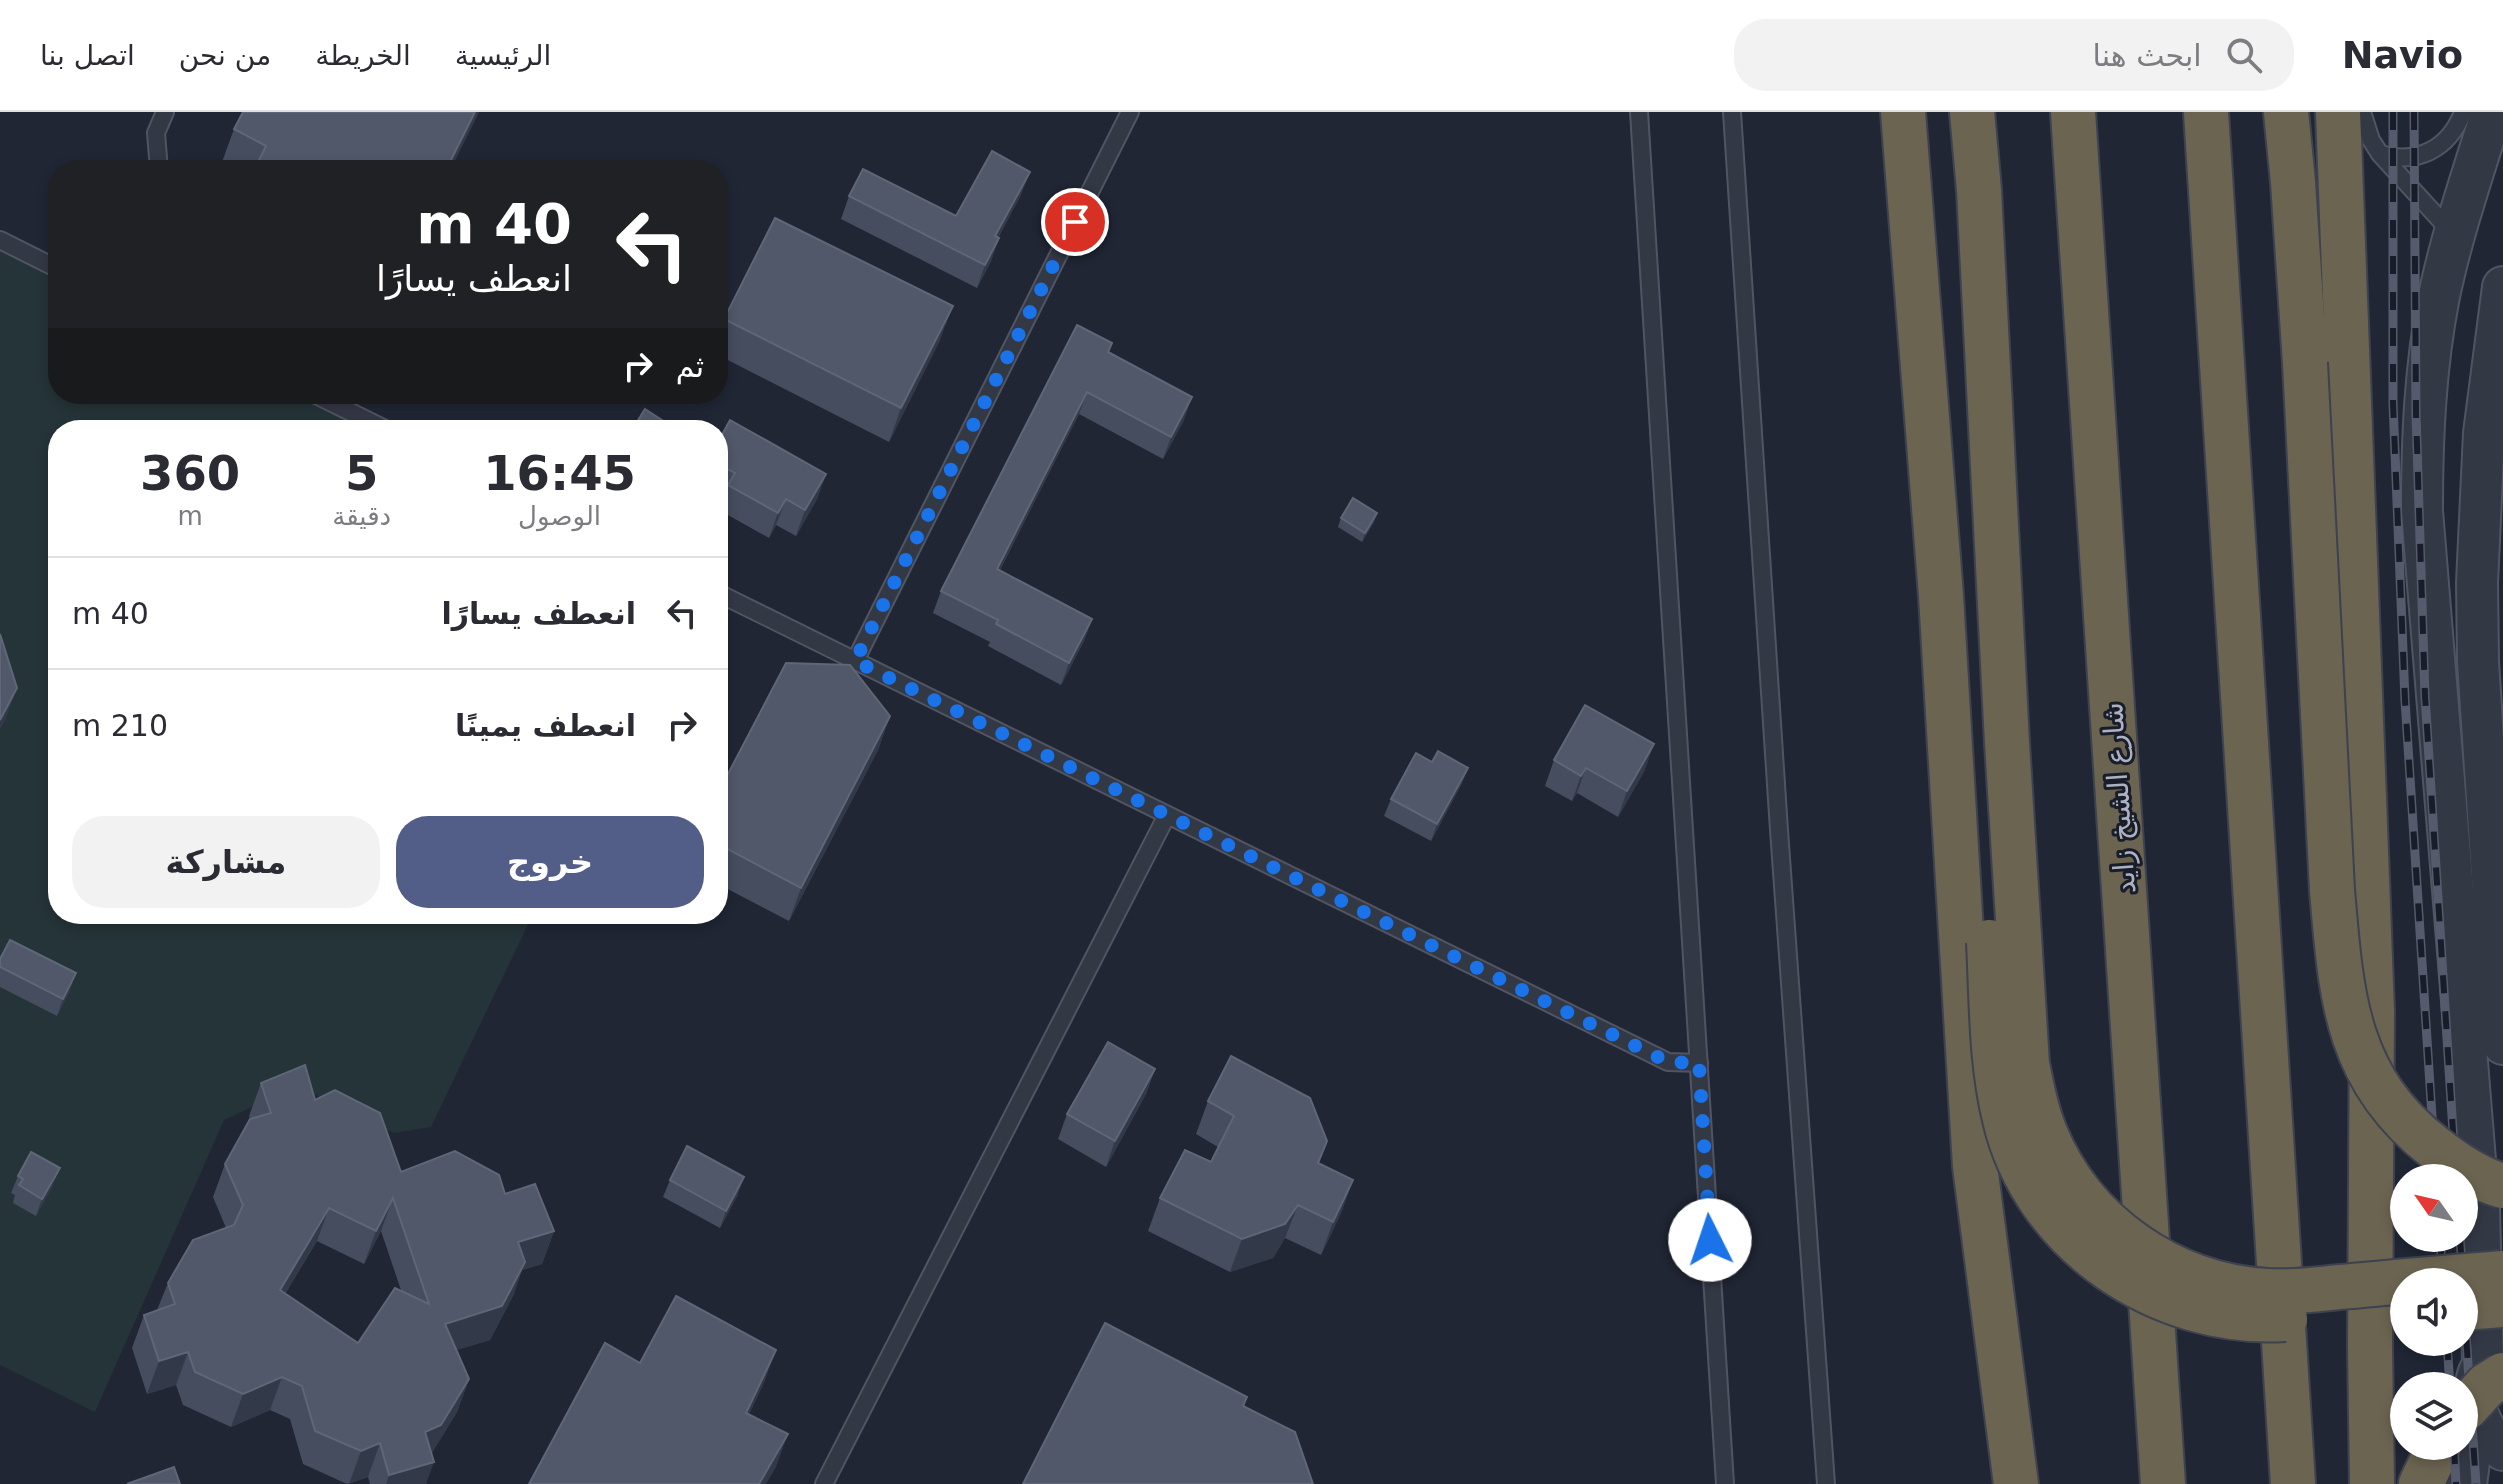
<!DOCTYPE html>
<html lang="ar">
<meta charset="utf-8">
<style>
body{margin:0;font-family:"DejaVu Sans","Noto Sans Arabic",sans-serif;background:#f2f2f3;color:#2b2b33;direction:rtl;height:100vh;display:flex;flex-direction:column;font-size:30px;white-space:nowrap}
*{box-sizing:border-box;margin:0}
p{font-size:26px;color:#7c7c81}
.icon{flex:none;width:44px;height:44px;fill:none;stroke:currentColor;stroke-width:2;stroke-linecap:round;stroke-linejoin:round}
.map{position:relative;flex:1;overflow:hidden;direction:ltr}
.details{position:absolute;left:48px;top:308px;width:680px;height:504px;display:flex;flex-direction:column;background:#fff;border-radius:32px;box-shadow:0 4px 12px #0003;direction:rtl}
.details>*{flex:none}
.banner{position:absolute;left:48px;top:48px;width:680px;height:244px;border-radius:32px;box-shadow:0 4px 12px #0003;direction:rtl;background:#202124;color:#fff;overflow:hidden}
.needle{width:52px;rotate:304deg}
.tools{position:absolute;left:2390px;top:1052px;display:grid;gap:16px}
.tools a{display:grid;place-items:center;width:88px;height:88px;border-radius:50%;background:#fff;box-shadow:0 4px 12px #0003;font-size:40px}
.pin{position:absolute;display:grid;place-items:center;width:68px;height:68px;color:#fff;margin:-34px;border:4px solid #fff;border-radius:50%;box-shadow:0 2px 8px #0007}
.me{position:absolute;width:88px;margin:-44px;rotate:356deg;stroke-linejoin:round;filter:drop-shadow(0 0 6px #0008)}
.turn{display:flex;align-items:center;gap:28px;height:168px;padding:0 24px;font-size:36px}
.turn .icon{width:104px;height:104px;stroke-width:2.5}
.turn b{display:block;font-size:56px;line-height:68px}
.then{display:flex;align-items:center;height:76px;padding:0 24px;background:#0003;gap:16px;font-size:30px}
.eta{display:flex;justify-content:space-evenly;align-items:center;height:136px;text-align:center}
.eta b{font-size:48px;font-weight:800;line-height:56px}
.primary-button{display:flex;gap:16px;margin-top:auto;padding:16px 24px}
.primary-button a{flex:1;height:92px;border-radius:32px;background:#535e88;color:#fff;font-size:32px;font-weight:800;line-height:92px;text-align:center}
.primary-button a+a{background:#f2f2f3;color:#2b2b33}
ul{padding:0;list-style:none}
li{display:flex;align-items:center;gap:24px;height:112px;padding:0 24px;border-top:2px solid #e1e1e2}
li div{flex:1}
li b{display:block;font-size:30px}
li em{font-style:normal}
header{display:flex;align-items:center;gap:48px;box-sizing:border-box;height:112px;padding:0 40px;background:#fff;border-bottom:2px solid #e1e1e2}
header strong{font-size:38px}
nav{display:flex;gap:44px;margin-inline-start:auto;font-size:28px}
.search{width:560px;height:72px;background:#f2f2f3;display:flex;align-items:center;gap:20px;box-sizing:border-box;padding:0 28px;border-radius:32px;color:#7c7c81;font-size:30px}
.map>svg:first-child{display:block}
.grass{fill:#253438}
.lines{fill:none;stroke-linecap:round;stroke-linejoin:round}
.service-casing{stroke:#515563;stroke-width:20}
.tertiary-casing{stroke:#515563;stroke-width:44}
.motorway-casing{stroke:#3e4250;stroke-width:48}
.service{stroke:#333845;stroke-width:16}
.tertiary{stroke:#333845;stroke-width:40}
.motorway{stroke:#6b6451;stroke-width:44}
.rail-casing{stroke:#555b6c;stroke-width:9}
.rail{stroke:#191d29;stroke-width:6;stroke-dasharray:18;stroke-linecap:butt}
.motorway-bridge-casing{stroke:#3e4250;stroke-width:48;stroke-linecap:butt}
.motorway-bridge{stroke:#6b6451;stroke-width:44}
.wall{fill:#464d5e;fill-rule:evenodd}
.shaded-wall{fill:#323949}
.building{fill:#515869;stroke:#5f6677;stroke-width:2;fill-rule:evenodd}
.route{stroke:#1a73e8;stroke-width:14;stroke-dasharray:0 25.2}
.labels{text-anchor:middle;dominant-baseline:central;stroke-width:6;stroke-linejoin:round;paint-order:stroke}
.street-label{font-size:28px;fill:#adb2c2;stroke:#191d29}
</style>
<header>
<strong>Navio</strong>
<div class="search"><svg class="icon" aria-label="search" viewBox="0 0 24 24"><circle cx="10" cy="10" r="6"/><path d="M15 15l6 6"/></svg>ابحث هنا</div>
<nav><a>الرئيسية</a><a>الخريطة</a><a>من نحن</a><a>اتصل بنا</a></nav>
</header>
<div class="map">
<svg width="2503" height="1372" viewBox="0 0 2503 1372">
<rect width="100%" height="100%" fill="#202634"/>
<path class="grass" d="M0,133l58,29v120h235l71,36h-306v484h475l-102,213 -37,6 -96,-47 -74,34 -129,292 -95,-47v-635l5,-9 -5,-15z"/>
<g class="lines">
<g class="service-casing">
<g id="service">
<path d="M1639,0l86,1372"/>
<path d="M1732,0l47,718 47,654"/>
<path d="M2362,0l9,28 9,14 73,80"/>
<path d="M2380,42c37,11 69,-5 83,-42"/>
<path d="M159,58l-3,-37 9,-21"/>
<path d="M0,128l58,29"/>
<path d="M314,282l73,36"/>
<path d="M718,481l950,469 31,1"/>
<path d="M855,549l275,-549"/>
<path d="M824,1372l343,-669"/>
</g>
</g>
<g class="tertiary-casing">
<g id="tertiary">
<path d="M2503,175l-19,146 -7,150 1,79 25,382"/>
<path d="M2483,1250l-4,-153 -57,-698c0,-72 3,-144 17,-215 13,-62 34,-123 53,-184"/>
<path d="M2479,1260c-11,30 1,58 24,78"/>
<path d="M2466,1372l10,-73"/>
</g>
</g>
<g class="motorway-casing">
<g id="motorway">
<path d="M1903,0l38,484 34,570 41,318"/>
<path d="M1972,0l7,78 28,553"/>
<path d="M2073,0l90,1372"/>
<path d="M2206,0l87,1372"/>
<path d="M2286,0l7,70 12,181"/>
<path d="M2338,0l34,899 -2,336 2,137"/>
<path d="M2421,1372l18,-38"/>
</g>
</g>
<use href="#service" class="service"/>
<use href="#tertiary" class="tertiary"/>
<use href="#motorway" class="motorway"/>
<g class="rail-casing">
<g id="rail">
<path d="M2393,0v291l12,297 31,478"/>
<path d="M2414,0l2,302 9,282 31,482"/>
<path d="M2440,1126l3,44"/>
<path d="M2460,1126l3,44"/>
<path d="M2464,1192l12,180"/>
<path d="M2447,1230l3,44"/>
<path d="M2454,1334l2,38"/>
</g>
</g>
<use href="#rail" class="rail"/>
<g class="motorway-bridge-casing">
<g id="motorway-bridge">
<path d="M2305,251l27,527c9,104 13,188 102,257 20,16 44,32 69,39"/>
<path d="M2007,631l20,321c5,24 9,48 19,71 37,89 124,150 221,156 28,2 57,-3 85,-5 50,-5 101,-9 151,-13"/>
<path d="M1989,830c3,59 2,120 16,177 29,124 155,208 280,200"/>
<path d="M2464,1196l39,-3"/>
<path d="M2464,1298l23,-25 16,-10"/>
</g>
</g>
<use href="#motorway-bridge" class="motorway-bridge"/>
</g>
<g class="wall">
<path d="M243,0h236l-29,58h-213l-15,-8 12,-33z"/>
<path d="M1021,83l-23,43h1l-8,23 -14,27 -136,-69 8,-23 107,20z"/>
<path d="M724,207l216,21 -51,102 -171,-87v-19z"/>
<path d="M1109,241l75,67 -21,39 -84,-45 -79,156 92,49 -8,22 -23,44 -73,-39 2,-4 -57,-29 8,-22z"/>
<path d="M522,282h20l-4,8z"/>
<path d="M718,330l108,32 -9,25 -21,37 -20,-11 -7,13 -50,-28 4,-12 -5,-3z"/>
<path d="M1341,406l33,4 -12,20 -24,-15z"/>
<path d="M890,604l-12,34 -89,171 -71,-37v-91z"/>
<path d="M1554,648l91,10 -27,47 -41,-24 -5,8 -27,-15z"/>
<path d="M1468,656l-7,17 -30,56 -47,-25 7,-17z"/>
<path d="M0,847l70,32 -13,25 -57,-29z"/>
<path d="M1155,957l-9,25 -40,73 -48,-28 9,-25z"/>
<path d="M261,971l54,17 86,72 104,22 49,37 -12,33 -20,6 -9,26 -23,44 -34,10 13,29 -12,33 -26,42 -5,30h-56l-2,-7 -21,7 -44,-20 -13,-45 -20,-9 -39,17 -48,-22 -7,-20 -29,9 -15,-46 12,-33 13,-5 11,-27 58,-55 -13,-31 12,-33 25,-45 -1,-3zM381,1119l20,59 -43,53 -73,-49 32,-53 47,23z"/>
<path d="M1208,989l110,62 35,17 -12,33 -20,42 -36,-17 -12,20 -43,14 -82,-41 12,-33 51,-36 7,-15 -22,-13z"/>
<path d="M18,1064l35,9 -17,31 -23,-13 2,-8 -4,-2z"/>
<path d="M670,1068l68,14 -18,34 -57,-31z"/>
</g>
<g class="shaded-wall">
<path d="M475,0h4l-29,58h-4z"/>
<path d="M1030,60l-9,23 -35,64 9,-23z"/>
<path d="M999,126l-8,23 -14,27 8,-23z"/>
<path d="M953,194l-13,34 -51,102 12,-34z"/>
<path d="M1087,280l-8,22 -90,177 8,-22z"/>
<path d="M1192,285l-8,23 -21,39 8,-22z"/>
<path d="M826,362l-9,25 -21,37 9,-26z"/>
<path d="M786,387l-10,26 -7,13 9,-25z"/>
<path d="M1377,401l-3,9 -12,20 3,-9z"/>
<path d="M1092,507l-8,22 -23,44 8,-22z"/>
<path d="M17,576l-12,33 -5,9v-10z"/>
<path d="M890,604l-12,34 -89,171 12,-33z"/>
<path d="M1654,632l-9,26 -27,47 9,-26z"/>
<path d="M1468,656l-7,17 -30,56 6,-17z"/>
<path d="M1586,656l-9,25 -5,8 9,-25z"/>
<path d="M76,861l-6,18 -13,25 6,-17z"/>
<path d="M1155,957l-9,25 -40,73 9,-26z"/>
<path d="M60,1056l-7,17 -17,31 6,-17z"/>
<path d="M744,1065l-6,17 -18,34 6,-17z"/>
<path d="M1353,1068l-12,33 -20,42 12,-33z"/>
<path d="M393,1086l-12,33 -17,33 12,-33z"/>
<path d="M1298,1093l-13,33 -12,20 -43,14 12,-33z"/>
<path d="M329,1096l-12,33 -49,82 12,-33z"/>
<path d="M554,1119l-12,33 -20,6 -9,26 -23,44 -57,17 12,-33 73,-82z"/>
<path d="M776,1238l-12,33 -30,64 12,-34z"/>
<path d="M188,1240l-12,33 -29,9 12,-33z"/>
<path d="M282,1265l-12,33 -39,17 12,-33z"/>
<path d="M469,1267l-12,33 -28,46 -4,-26z"/>
<path d="M788,1322l-12,33 -10,17h-7z"/>
<path d="M380,1331l-12,34 -19,7 12,-33z"/>
<path d="M434,1350l-8,22h-40l3,-9z"/>
</g>
<g class="building">
<path d="M243,0h232l-29,58h-192l12,-24 -32,-17z"/>
<path d="M992,39l38,21 -35,64 4,2 -14,27 -136,-69 14,-27 93,47z"/>
<path d="M775,106l178,88 -52,102 -177,-89z"/>
<path d="M1077,213l35,18 -4,9 84,45 -21,40 -84,-45 -90,177 95,50 -23,44 -73,-39 2,-4 -57,-29z"/>
<path d="M645,297l23,15 -4,6h-32z"/>
<path d="M730,308l96,54 -21,36 -19,-11 -8,14 -50,-28 7,-12 -17,-9v-22z"/>
<path d="M1353,386l24,15 -12,20 -24,-15z"/>
<path d="M0,522l17,54 -17,32z"/>
<path d="M786,551l64,2 40,51 -89,172 -83,-44v-51z"/>
<path d="M1585,593l69,39 -27,47 -41,-23 -5,8 -27,-16z"/>
<path d="M1438,639l30,17 -31,56 -46,-25 25,-46 16,9z"/>
<path d="M10,828l66,33 -13,26 -63,-32v-8z"/>
<path d="M1108,930l47,27 -40,72 -48,-27z"/>
<path d="M1231,944l79,42 17,43 -9,22 35,17 -20,42 -35,-17 -13,19 -43,15 -82,-41 25,-48 26,12 23,-46 -26,-15z"/>
<path d="M305,953l10,35 20,-10 45,23 21,59 54,-21 44,24 6,19 30,-10 19,47 -36,11 7,20 -23,44 -57,18 24,55 -28,46 -16,7 9,30 -45,13 -9,-32 -19,8 -46,-20 -13,-45 -20,-9 -39,17 -48,-22 -7,-20 -29,9 -15,-46 31,-11 -7,-21 25,-43 41,-15 9,-20 -18,-41 25,-45 21,-6 -10,-30zM393,1086l36,106 -34,-16 -37,55 -78,-53 49,-82 47,23z"/>
<path d="M687,1034l57,31 -18,34 -56,-31z"/>
<path d="M31,1040l29,16 -18,31 -23,-14 4,-6 -5,-3z"/>
<path d="M676,1184l100,54 -30,63 42,21 -29,50h-230l76,-141 35,20z"/>
<path d="M1105,1211l142,74 -4,9 52,26 18,52h-290z"/>
<path d="M174,1355l6,17h-53z"/>
</g>
<g class="lines">
<path class="route" d="M1075,110l-220,439 813,401 31,1 11,177"/>
</g>
<g class="labels">
<g class="street-label">
<text transform="translate(2119 686) rotate(-94)">شارع الشيخ زايد</text>
</g>
</g>
</svg>
<div class="tools">
<a><svg class="needle" viewBox="-14 -14 28 28"><path d="M0-13l5 13h-10z" fill="#e53935"/><path d="M0 13l5-13h-10z" fill="#7c7c81"/></svg></a>
<a><svg class="icon" aria-label="sound" viewBox="0 0 24 24"><path d="M4 9h4l5-4v14l-5-4H4zM17 9q2 3 0 6"/></svg></a>
<a><svg class="icon" aria-label="layers" viewBox="0 0 24 24"><path d="M12 4l9 5-9 5-9-5zM3 14l9 5 9-5"/></svg></a>
</div>
<div class="pin" style="left:1075px;top:110px;background:#d93025"><svg class="icon" aria-label="arrive" viewBox="0 0 24 24"><path d="M6 21V4h12l-3 4 3 4H6"/></svg></div>
<svg class="me" style="left:1710px;top:1128px" viewBox="-20 -20 40 40"><circle r="19" fill="#fff"/><path d="M0-13L10 11 0 6-10 11z" fill="#1a73e8"/></svg>
<div class="banner">
<div class="turn"><svg class="icon" aria-label="left" viewBox="0 0 24 24"><path d="M17 20v-9H6M10 6l-5 5 5 5"/></svg><div><b>40 m</b>انعطف يسارًا</div></div>
<div class="then">ثم<svg class="icon" aria-label="right" viewBox="0 0 24 24"><path d="M7 20v-9h11M14 6l5 5-5 5"/></svg></div>
</div>
<section class="details">
<div class="eta">
<div><b>16:45</b><p>الوصول</p></div>
<div><b>5</b><p>دقيقة</p></div>
<div><b>360</b><p>m</p></div>
</div>
<ul>
<li><svg class="icon" aria-label="left" viewBox="0 0 24 24"><path d="M17 20v-9H6M10 6l-5 5 5 5"/></svg><div><b>انعطف يسارًا</b></div><em>40 m</em></li>
<li><svg class="icon" aria-label="right" viewBox="0 0 24 24"><path d="M7 20v-9h11M14 6l5 5-5 5"/></svg><div><b>انعطف يمينًا</b></div><em>210 m</em></li>
</ul>
<div class="primary-button"><a>خروج</a><a>مشاركة</a></div>
</section>
</div>
